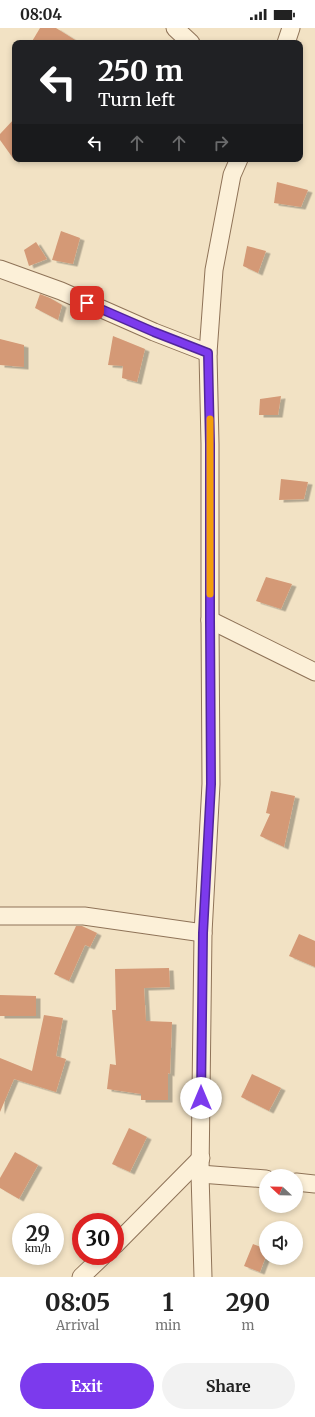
<!DOCTYPE html>
<style>
body{margin:0;font-family:Merriweather,serif;background:#f2f2f2;color:#222;height:100vh;display:flex;flex-direction:column;font-size:15px;white-space:nowrap}
*{box-sizing:border-box;margin:0}
p{font-size:13px;color:#767676}
.icon{flex:none;width:22px;height:22px;fill:none;stroke:currentColor;stroke-width:2;stroke-linecap:round;stroke-linejoin:round}
.map{position:relative;height:1249px;overflow:hidden}
.sheet{display:flex;flex-direction:column;background:#fff;flex:1}
.sheet>*{flex:none}
.top-card{position:absolute;left:12px;top:12px;width:291px;height:122px;border-radius:8px;box-shadow:0 2px 6px #0003;background:#202124;color:#fff;overflow:hidden}
.needle{width:26px;rotate:292deg}
.buttons{position:absolute;left:259px;top:1141px;display:grid;gap:8px}
.buttons a{display:grid;place-items:center;width:44px;height:44px;border-radius:50%;background:#fff;box-shadow:0 2px 6px #0003;font-size:20px}
.speed{position:absolute;left:12px;top:1185px;display:flex;gap:8px;font-size:20px;font-weight:700;text-align:center}
.speed>*{display:grid;place-content:center;width:52px;height:52px;border-radius:50%;background:#fff;box-shadow:0 2px 6px #0003;line-height:1}
.speed small{font-size:10px;font-weight:400}
.speed .limit{border:6px solid #d22;background:#fff;color:#111}
.pin{position:absolute;display:grid;place-items:center;width:34px;height:34px;color:#fff;margin:-17px;border-radius:8px;box-shadow:0 2px 6px #0006}
.me{position:absolute;width:44px;margin:-22px;rotate:0deg;stroke-linejoin:round;filter:drop-shadow(0 0 3px #0008)}
.turn{display:flex;align-items:center;gap:14px;height:84px;padding:0 20px;font-size:18px}
.turn .icon{width:52px;height:52px;stroke-width:2.5}
.turn b{display:block;font-size:28px;line-height:34px}
.lanes{display:flex;align-items:center;height:38px;padding:0 20px;background:#0003;justify-content:center;gap:20px;direction:ltr}
.lanes .off{opacity:.35}
.eta{display:flex;justify-content:space-evenly;align-items:center;height:68px;text-align:center}
.eta b{font-size:24px;font-weight:700;line-height:28px}
.cta{display:flex;gap:8px;margin-top:auto;padding:8px 20px}
.cta a{flex:1;height:46px;border-radius:24px;background:#7c3aed;color:#fff;font-size:16px;font-weight:700;line-height:46px;text-align:center}
.cta a+a{background:#f2f2f2;color:#222}
.status{display:flex;justify-content:space-between;align-items:center;height:28px;padding:0 20px;background:#fff;direction:ltr}
.status svg{height:11px;fill:currentColor}
.map>svg:first-child{display:block}
.building{fill:#d49976;filter:url(#shadow)}
.lines{fill:none;stroke-linecap:round;stroke-linejoin:round}
.street-casing{stroke:#8f7358;stroke-width:19}
.street{stroke:#fcf0d8;stroke-width:17}
.route-casing{stroke:#51269a;stroke-width:10}
.route{stroke:#7c3aed;stroke-width:7}
.slow{stroke:#f59e0b;stroke-width:7}
</style>
<div class="status"><b>08:04</b><svg viewBox="0 0 49 12"><path d="M0 12V9h3v3zM5 12V6h3v6zM10 12V3h3v9zM15 12V0h3v12zM26 1h20v11H26zM47 4h2v5h-2z"/></svg></div>
<div class="map">
<svg width="315" height="1249" viewBox="0 0 315 1249">
<defs>
<filter id="shadow"><feDropShadow dx="4.5" dy="2.5" stdDeviation="0" flood-color="#0004"/></filter>
</defs>
<rect width="100%" height="100%" fill="#f2e2c4"/>
<g class="building">
<path d="M40,0h16l24,15h-49z"/>
<path d="M15,90v43l-15,-21v-6z"/>
<path d="M277,154l31,8 -7,17 -27,-4z"/>
<path d="M61,203l19,7 -7,26 -21,-4z"/>
<path d="M36,214l11,17 -18,7 -5,-16z"/>
<path d="M247,218l19,5 -8,22 -15,-7z"/>
<path d="M40,266l10,4 12,7 -4,15 -23,-12z"/>
<path d="M113,308l32,13 -8,33 -15,-4 1,-12 -15,-1z"/>
<path d="M0,311l24,6v22l-24,-2z"/>
<path d="M281,368l-3,19h-19l1,-16z"/>
<path d="M281,451l27,3 -4,17 -25,1z"/>
<path d="M266,549l26,7 -11,25 -25,-8z"/>
<path d="M271,763l24,5 -11,51 -24,-11 10,-22 -4,-1z"/>
<path d="M76,898h6l15,7 -7,14 -5,-2 -16,36 -15,-7z"/>
<path d="M299,906l16,7v26l-26,-11z"/>
<path d="M169,940l1,19 -26,1 2,33 26,1 -2,52 -2,-1v27h-27v-6l-34,-5 3,-25 6,1 -4,-55h4l-1,-41z"/>
<path d="M0,967l36,1v20h-36z"/>
<path d="M44,987l19,3 -7,38 10,3 -10,33 -42,-13 -14,33v-54l32,13z"/>
<path d="M252,1046l29,14 -12,23 -28,-14z"/>
<path d="M129,1100l18,9 -17,35 -18,-8z"/>
<path d="M15,1124l23,13 -19,34 -19,-11v-10z"/>
<path d="M253,1216l13,5v7l-6,16 -16,-6z"/>
</g>
<g class="lines">
<g class="street-casing">
<g id="street">
<path d="M175,0l16,15"/>
<path d="M286,15l5,-15"/>
<path d="M0,241l61,22 93,41 54,21"/>
<path d="M210,592l105,52"/>
<path d="M0,888h84l119,17"/>
<path d="M200,1146l66,5"/>
<path d="M296,1154l19,2"/>
<path d="M115,1217l86,-87"/>
<path d="M81,1249l22,-21"/>
<path d="M203,1249l-3,-103 3,-241 8,-149 -1,-164v-176l-2,-91 6,-83 18,-95 7,-16"/>
</g>
</g>
<use href="#street" class="street"/>
</g>
<g class="lines">
<g class="route-casing">
<path id="route" d="M87,275l67,29 54,21 2,91v176l1,164 -8,149 -2,165"/>
</g>
<use href="#route" class="route"/>
<path class="slow" d="M210,391v175"/>
</g>
</svg>
<div class="buttons">
<a><svg class="needle" viewBox="-14 -14 28 28"><path d="M0-13l5 13h-10z" fill="#e53935"/><path d="M0 13l5-13h-10z" fill="#767676"/></svg></a>
<a><svg class="icon" aria-label="sound" viewBox="0 0 24 24"><path d="M4 9h4l5-4v14l-5-4H4zM17 9q2 3 0 6"/></svg></a>
</div>
<div class="speed"><div>29<small>km/h</small></div><div class="limit">30</div></div>
<div class="pin" style="left:87px;top:275px;background:#d93025"><svg class="icon" aria-label="arrive" viewBox="0 0 24 24"><path d="M6 21V4h12l-3 4 3 4H6"/></svg></div>
<svg class="me" style="left:201px;top:1070px" viewBox="-20 -20 40 40"><circle r="19" fill="#fff"/><path d="M0-13L10 11 0 6-10 11z" fill="#7c3aed"/></svg>
<div class="top-card">
<div class="turn"><svg class="icon" aria-label="left" viewBox="0 0 24 24"><path d="M17 20v-9H6M10 6l-5 5 5 5"/></svg><div><b>250 m</b>Turn left</div></div>
<div class="lanes"><svg class="icon" aria-label="left" viewBox="0 0 24 24"><path d="M17 20v-9H6M10 6l-5 5 5 5"/></svg><svg class="icon off" aria-label="ahead" viewBox="0 0 24 24"><path d="M12 20V5M6 11l6-6 6 6"/></svg><svg class="icon off" aria-label="ahead" viewBox="0 0 24 24"><path d="M12 20V5M6 11l6-6 6 6"/></svg><svg class="icon off" aria-label="right" viewBox="0 0 24 24"><path d="M7 20v-9h11M14 6l5 5-5 5"/></svg></div>
</div>
</div>
<section class="sheet">
<div class="eta">
<div><b>08:05</b><p>Arrival</p></div>
<div><b>1</b><p>min</p></div>
<div><b>290</b><p>m</p></div>
</div>
<div class="cta"><a>Exit</a><a>Share</a></div>
</section>
